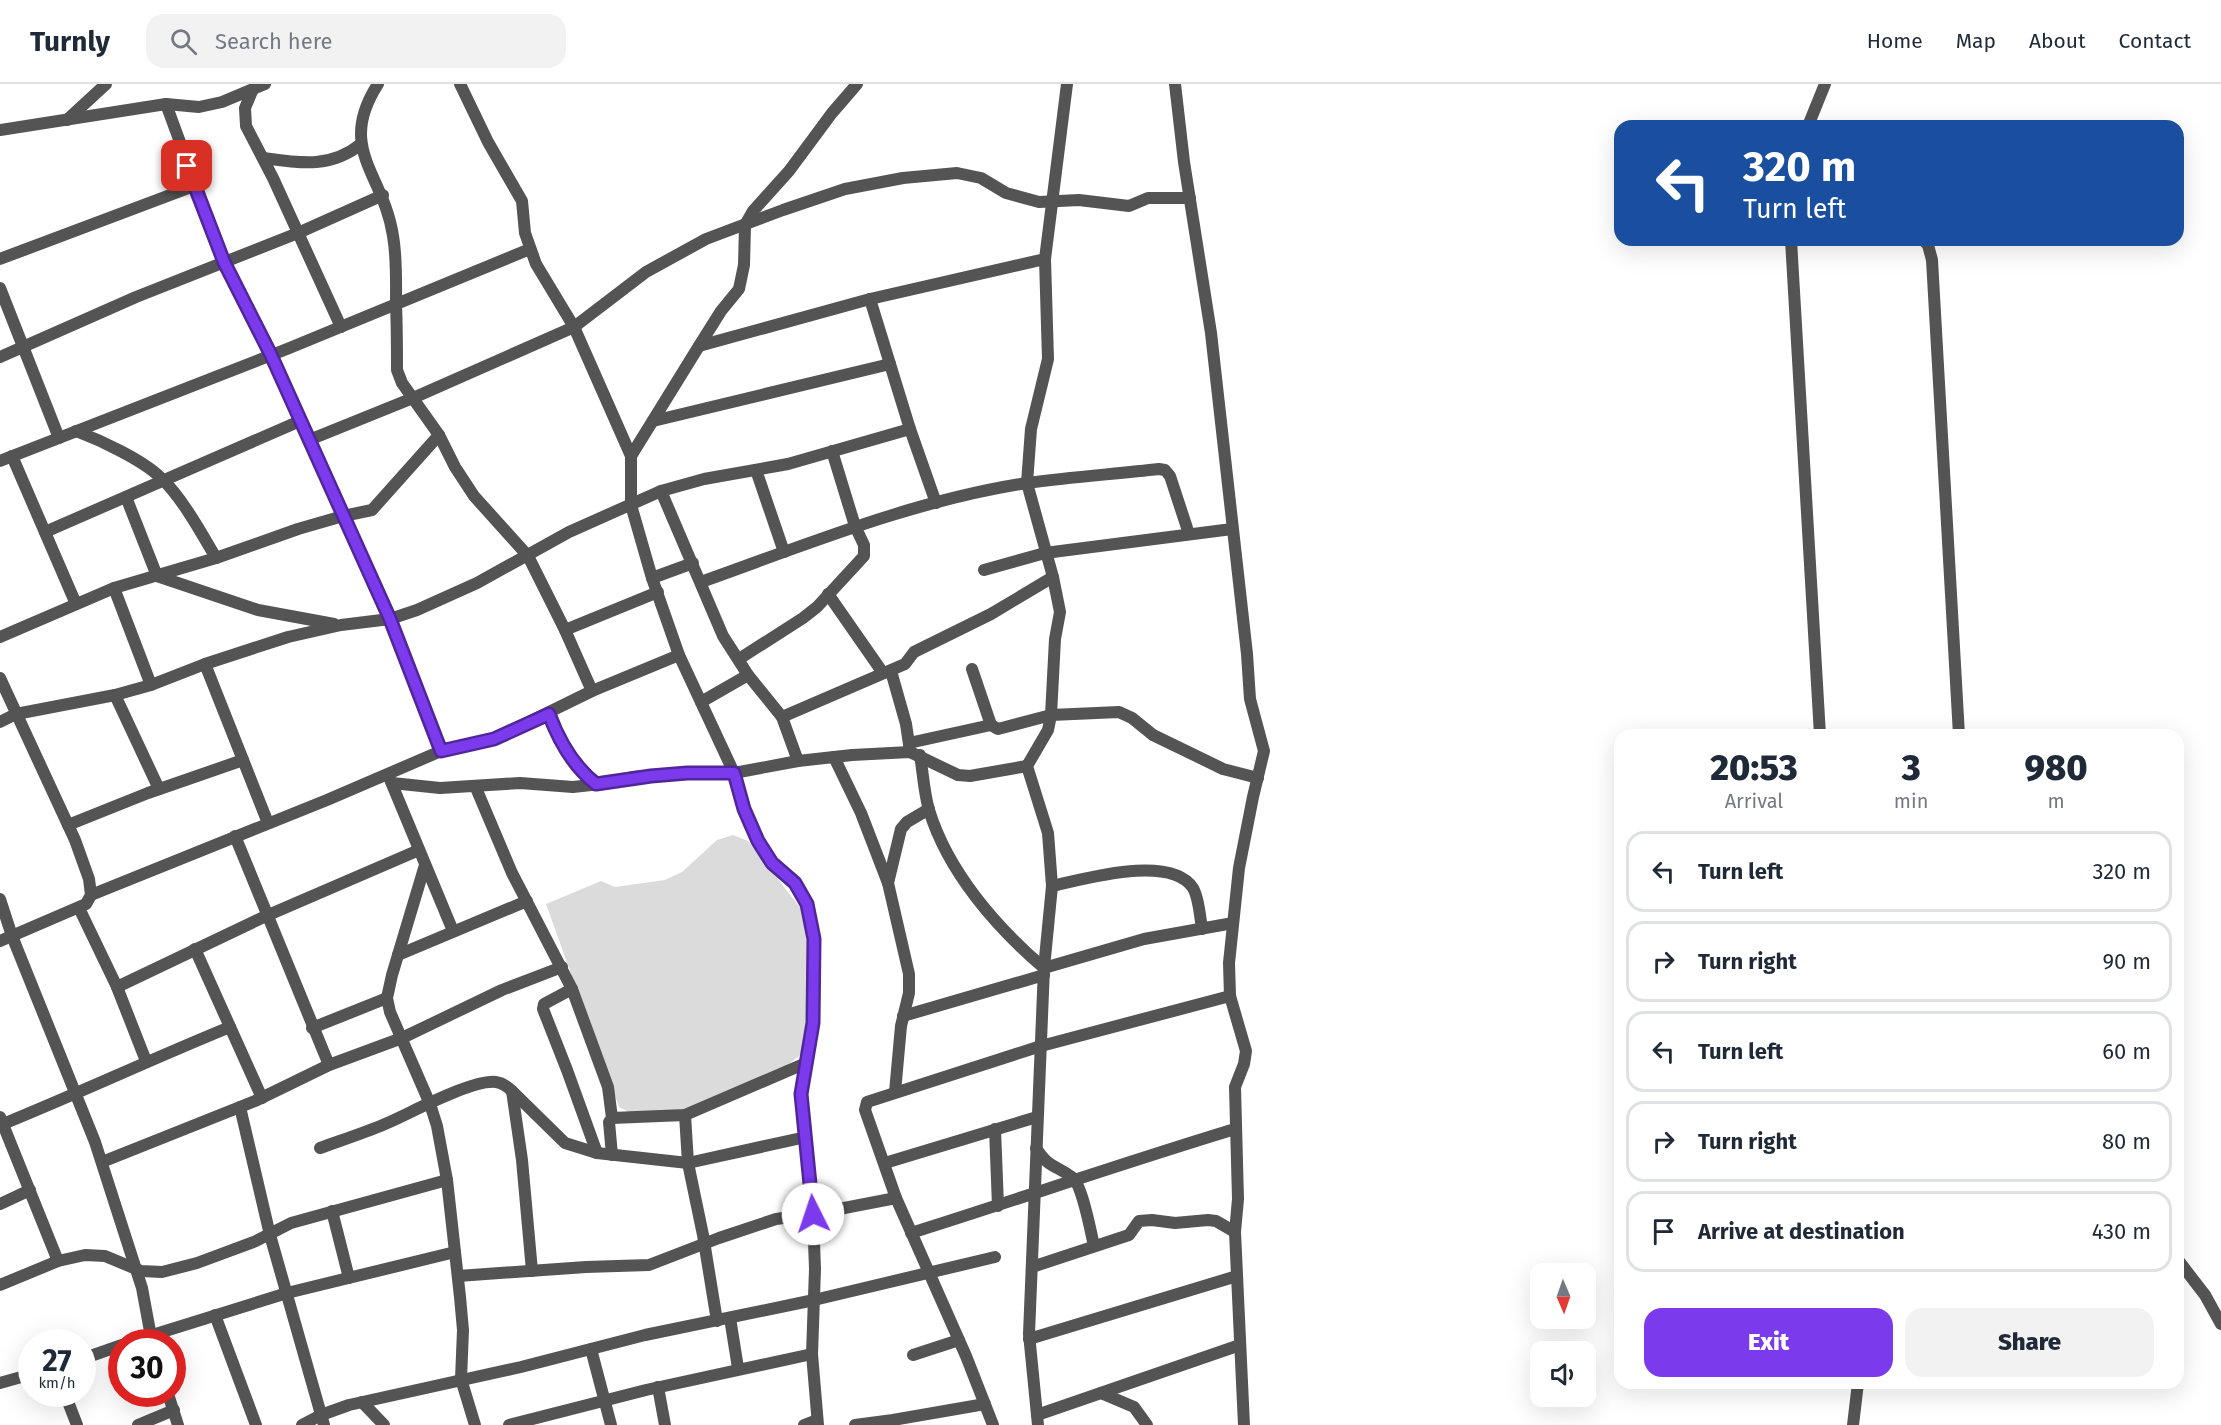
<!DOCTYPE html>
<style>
body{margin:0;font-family:"Fira Sans",sans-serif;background:#f2f2f3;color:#1f2937;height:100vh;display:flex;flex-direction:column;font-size:22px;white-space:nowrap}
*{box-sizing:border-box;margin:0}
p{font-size:20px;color:#747a83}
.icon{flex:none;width:33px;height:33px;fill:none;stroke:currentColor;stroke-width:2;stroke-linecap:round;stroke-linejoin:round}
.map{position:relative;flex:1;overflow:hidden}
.drawer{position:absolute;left:1614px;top:645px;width:570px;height:660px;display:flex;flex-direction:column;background:#fff;border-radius:18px;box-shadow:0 6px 24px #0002}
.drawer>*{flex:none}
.guide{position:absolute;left:1614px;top:36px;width:570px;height:126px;border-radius:18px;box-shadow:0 6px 24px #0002;background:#1a4fa0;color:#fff;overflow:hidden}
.needle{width:39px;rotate:178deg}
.buttons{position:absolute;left:1530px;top:1179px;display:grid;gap:12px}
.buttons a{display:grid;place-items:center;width:66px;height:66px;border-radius:12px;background:#fff;box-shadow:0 6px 24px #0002;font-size:30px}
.speed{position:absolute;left:18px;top:1245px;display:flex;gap:12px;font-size:30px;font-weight:700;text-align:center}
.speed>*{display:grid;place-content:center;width:78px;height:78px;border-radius:50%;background:#fff;box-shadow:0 6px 24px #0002;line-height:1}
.speed small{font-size:15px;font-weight:400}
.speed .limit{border:9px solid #d22;background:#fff;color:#111}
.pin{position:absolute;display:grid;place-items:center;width:51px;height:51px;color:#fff;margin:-26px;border-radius:12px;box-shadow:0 3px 9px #0006}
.me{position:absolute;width:66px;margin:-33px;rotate:356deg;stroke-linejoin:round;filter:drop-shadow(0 0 4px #0008)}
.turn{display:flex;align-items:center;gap:21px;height:126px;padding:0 30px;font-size:27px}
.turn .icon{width:78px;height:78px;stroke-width:2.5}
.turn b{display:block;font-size:42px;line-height:51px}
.eta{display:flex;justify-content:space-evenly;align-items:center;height:102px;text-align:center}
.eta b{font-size:36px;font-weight:800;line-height:42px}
.button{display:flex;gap:12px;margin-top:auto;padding:12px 30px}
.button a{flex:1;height:69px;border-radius:18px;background:#7c3aed;color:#fff;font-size:24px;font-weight:800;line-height:69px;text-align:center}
.button a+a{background:#f2f2f3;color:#1f2937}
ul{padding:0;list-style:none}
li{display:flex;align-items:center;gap:18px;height:81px;margin:0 12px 9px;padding:0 18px;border:3px solid #e0e1e3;border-radius:18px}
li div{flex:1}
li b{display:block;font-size:22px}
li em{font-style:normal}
header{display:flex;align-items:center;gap:36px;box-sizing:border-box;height:84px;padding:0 30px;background:#fff;border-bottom:2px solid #e0e1e3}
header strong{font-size:28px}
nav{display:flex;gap:33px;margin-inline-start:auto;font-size:21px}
.search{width:420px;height:54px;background:#f2f2f3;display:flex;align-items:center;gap:15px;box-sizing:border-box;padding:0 21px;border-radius:18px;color:#747a83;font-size:22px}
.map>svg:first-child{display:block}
.green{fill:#dbdbdb}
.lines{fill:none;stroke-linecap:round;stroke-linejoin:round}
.street{stroke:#545454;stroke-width:12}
.route-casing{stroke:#51269a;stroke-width:15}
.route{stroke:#7c3aed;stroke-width:10}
</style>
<header>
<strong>Turnly</strong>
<div class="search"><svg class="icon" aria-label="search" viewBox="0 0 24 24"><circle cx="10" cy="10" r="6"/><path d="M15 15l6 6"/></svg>Search here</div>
<nav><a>Home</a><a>Map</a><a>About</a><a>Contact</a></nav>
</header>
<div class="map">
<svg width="2221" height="1341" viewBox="0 0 2221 1341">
<rect width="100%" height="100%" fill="#fff"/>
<path class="green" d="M733,751l15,6 54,69 7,21 -4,118 -7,8 -15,11 -34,16 -70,27 -48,2 -12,-6 -73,-203 55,-23 14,6 50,-7 17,-8 35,-32z"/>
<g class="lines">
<g class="street">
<path d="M378,0c-42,65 6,90 15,152 4,23 3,46 3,69 1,22 1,43 1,65l5,13 37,52 16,32 19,29 54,60 37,74 27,61"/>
<path d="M460,0l28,58 34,59 3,32 11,31 38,63 57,129v49l21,73 27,77 55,118 10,36 14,32 14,22 23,20 12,21 7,35v52l-1,32 -12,71 12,120 2,55 -3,85 6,71"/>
<path d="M1175,0l9,78 27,171 36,321 3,45 14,52 -11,46 -14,71 -10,95 1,33 16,55 -2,13 -9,23 3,112 -3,33 9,193"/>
<path d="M253,5l-8,19 1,18 27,52 68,149"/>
<path d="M166,20l58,158 47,93 119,264 51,132"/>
<path d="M67,36l39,-36"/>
<path d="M1808,42l17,-42"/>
<path d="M0,46l166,-26 33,3 23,-5 43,-18"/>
<path d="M263,74c36,5 67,11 98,-14"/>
<path d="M1791,156l29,495"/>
<path d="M1923,156l5,5 4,15 27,475"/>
<path d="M0,175l194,-73"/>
<path d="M0,204l59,150"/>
<path d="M870,215l40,130 26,74"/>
<path d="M699,262l171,-47 175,-40"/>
<path d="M0,273l136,-60 162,-64 85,-38"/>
<path d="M653,337l237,-57"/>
<path d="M76,347c24,9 67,29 85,47 20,18 41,56 55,80"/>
<path d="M309,356l104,-42 161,-71 72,-55 60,-33 77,-29 62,-21 58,-11 54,-5 24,5 25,15 33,9 40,-2 50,6 19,-8h42"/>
<path d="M12,372l64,148"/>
<path d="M631,372l68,-110 22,-35 18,-22 5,-24 1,-40 8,-14 36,-40 43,-58 25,-29"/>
<path d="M0,377l287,-112 243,-100"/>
<path d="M756,386l28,82"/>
<path d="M661,407l62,145 25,39 34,42 16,44"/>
<path d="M126,413l31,79 101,34 76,14"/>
<path d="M45,448l255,-111"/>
<path d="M984,486l61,-17 187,-24"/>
<path d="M652,494l41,-15"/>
<path d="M701,498c107,-38 214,-82 326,-99 44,-6 88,-9 132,-14l6,1 5,6 19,58"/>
<path d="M114,504l37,97"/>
<path d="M828,510l55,79"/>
<path d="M565,546l93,-38"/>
<path d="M0,553l114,-49 102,-30 82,-29 45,-13 29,-6 67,-75"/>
<path d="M739,575l64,-41 14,-11 47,-51v-11l-9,-19 -23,-75"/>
<path d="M205,580l63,159"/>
<path d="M972,585l19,56 7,4 53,-14 68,-3 13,6 21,17 70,34 35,9"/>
<path d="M891,587l15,53 4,27"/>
<path d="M0,594l75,162 14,39 2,16 -5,9 -86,37"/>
<path d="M115,611l44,94"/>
<path d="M701,618l47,-27"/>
<path d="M549,630c11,28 24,51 47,70"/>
<path d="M782,633l123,-53 9,-12 77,-38 62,-37"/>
<path d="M0,638l16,-8 99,-19 36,-10 54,-21 83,-27 53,-12 49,-6 27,-9 60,-27 92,-51 92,-41 43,-12 84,-15 122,-35"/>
<path d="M909,659l82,-18"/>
<path d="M920,671c3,18 4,38 9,55 19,62 67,117 115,158l100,-29 89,-16"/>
<path d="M834,673l27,56 27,70"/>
<path d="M389,693l64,154"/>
<path d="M392,699l48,5 80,-5 53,4 36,-4 24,-6 54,-4h47l64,-12 54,-6 58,-3 48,23 12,1 57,-10"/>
<path d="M476,704l36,85 60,116 36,98 4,31 73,-3 121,-52"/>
<path d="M68,741l80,-32 95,-33"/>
<path d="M235,752l94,229"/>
<path d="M425,781l-33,110 -5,23 3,14 40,92 7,22 10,54 13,117 3,33 -2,49 14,46"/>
<path d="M1052,802c33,-7 118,-32 141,2 6,10 7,29 9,41"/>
<path d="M91,811l236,-95 114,-49 53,-12 98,-48 87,-36"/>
<path d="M0,815l12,37 83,206 47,146 10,54"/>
<path d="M79,824l38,79 29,74"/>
<path d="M195,865l67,149"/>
<path d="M398,871l129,-54"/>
<path d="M117,903l149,-71 153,-66"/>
<path d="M572,905l-28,15 -1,5 24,61 30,83"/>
<path d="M903,932l141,-41"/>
<path d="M312,944l75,-30"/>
<path d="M512,1007l10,69 10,111"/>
<path d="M895,1008l6,-66 8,-33v-19l-21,-91 13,-54 6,-7 22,-13"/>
<path d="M240,1023l30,128 54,190"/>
<path d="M685,1031l3,48 15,72 14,86"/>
<path d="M0,1033l58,144"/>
<path d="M3,1040c76,-31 151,-66 227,-97"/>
<path d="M995,1045l3,77"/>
<path d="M320,1064c22,-8 44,-15 65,-24 24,-10 87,-45 111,-42 7,1 12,5 16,9l53,52 32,10 91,10 118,-26"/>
<path d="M1036,1064c13,21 21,17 37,30 9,8 18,54 21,68"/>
<path d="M612,1071l-3,-33 3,-4"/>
<path d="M102,1078l153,-61 74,-36 73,-27 100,-48 60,-23"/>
<path d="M885,1079l152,-46"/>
<path d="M0,1120l30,-14"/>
<path d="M332,1127l17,67"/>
<path d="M911,1149c108,-34 215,-71 324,-104"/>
<path d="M2178,1176l27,35 16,29"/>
<path d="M1032,1183l97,-32 10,-14 13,-1 23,3 33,-3 8,1 19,11"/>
<path d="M458,1192l128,-9 63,-2 70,-27 57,-19 37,-5 83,-16"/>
<path d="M0,1201l58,-24 27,-6 20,1 36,15 21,1 35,-9 59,-22 35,-18 156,-43"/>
<path d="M215,1231l41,110"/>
<path d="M730,1234l8,50"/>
<path d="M1029,1255l208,-63"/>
<path d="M130,1258l157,-49 168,-41"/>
<path d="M591,1265l20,76"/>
<path d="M913,1271l46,-15"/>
<path d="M82,1275l40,-14"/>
<path d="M0,1299l32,-9"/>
<path d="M658,1303l7,38"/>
<path d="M1101,1309l33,14 13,18"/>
<path d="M65,1310l12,31"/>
<path d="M168,1310l10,31"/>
<path d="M362,1318l22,23"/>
<path d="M1037,1331l203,-70"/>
<path d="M138,1341l36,-15"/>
<path d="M302,1341l19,-10 28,-10 172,-38 124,-32 169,-35 181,-43"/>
<path d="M509,1341l137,-35 166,-36"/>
<path d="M804,1341l13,-5"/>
<path d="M855,1341l38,-5 92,-16"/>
<path d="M993,1341l-27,-69 -70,-158 -31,-88 2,-8 174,-56 189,-50"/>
<path d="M1038,1341l-9,-91 15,-366 8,-82 -4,-53 -21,-67 21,-36 3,-15 4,-76 5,-27 -7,-35 -26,-94 4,-54 17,-70 -3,-100 22,-175"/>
<path d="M1853,1341l5,-42"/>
</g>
</g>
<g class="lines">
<g class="route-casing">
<path id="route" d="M187,82l37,96 47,93 119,264 51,132 53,-12 55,-25c10,27 24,52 47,70l55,-8 36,-3h47l10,36 14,32 14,22 23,20 12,21 7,35 -1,84 -12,71 12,120"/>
</g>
<use href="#route" class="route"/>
</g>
</svg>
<div class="buttons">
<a><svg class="needle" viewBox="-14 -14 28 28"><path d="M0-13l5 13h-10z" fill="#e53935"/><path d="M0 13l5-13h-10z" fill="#747a83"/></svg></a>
<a><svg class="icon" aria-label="sound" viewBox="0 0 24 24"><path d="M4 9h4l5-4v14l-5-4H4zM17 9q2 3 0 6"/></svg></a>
</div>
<div class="speed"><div>27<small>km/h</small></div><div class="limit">30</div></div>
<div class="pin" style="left:187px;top:82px;background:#d93025"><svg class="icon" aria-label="arrive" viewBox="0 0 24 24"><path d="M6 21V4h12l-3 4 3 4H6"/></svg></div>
<svg class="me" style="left:813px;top:1130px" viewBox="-20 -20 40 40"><circle r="19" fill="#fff"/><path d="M0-13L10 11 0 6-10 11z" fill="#7c3aed"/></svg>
<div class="guide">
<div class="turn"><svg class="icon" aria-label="left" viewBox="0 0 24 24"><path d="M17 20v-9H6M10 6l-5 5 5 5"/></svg><div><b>320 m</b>Turn left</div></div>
</div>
<section class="drawer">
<div class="eta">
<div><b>20:53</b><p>Arrival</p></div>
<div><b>3</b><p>min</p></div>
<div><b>980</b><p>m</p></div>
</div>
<ul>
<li><svg class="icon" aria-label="left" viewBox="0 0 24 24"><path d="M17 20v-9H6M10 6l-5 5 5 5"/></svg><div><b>Turn left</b></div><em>320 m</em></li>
<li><svg class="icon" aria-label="right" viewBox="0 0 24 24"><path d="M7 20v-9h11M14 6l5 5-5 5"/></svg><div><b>Turn right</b></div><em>90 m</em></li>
<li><svg class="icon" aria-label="left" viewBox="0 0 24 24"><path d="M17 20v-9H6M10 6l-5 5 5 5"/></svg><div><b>Turn left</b></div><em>60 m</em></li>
<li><svg class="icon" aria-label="right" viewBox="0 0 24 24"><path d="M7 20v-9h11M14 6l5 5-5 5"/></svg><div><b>Turn right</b></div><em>80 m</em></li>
<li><svg class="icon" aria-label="arrive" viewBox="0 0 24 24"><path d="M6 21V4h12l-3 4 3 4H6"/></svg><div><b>Arrive at destination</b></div><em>430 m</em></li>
</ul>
<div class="button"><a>Exit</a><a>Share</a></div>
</section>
</div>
